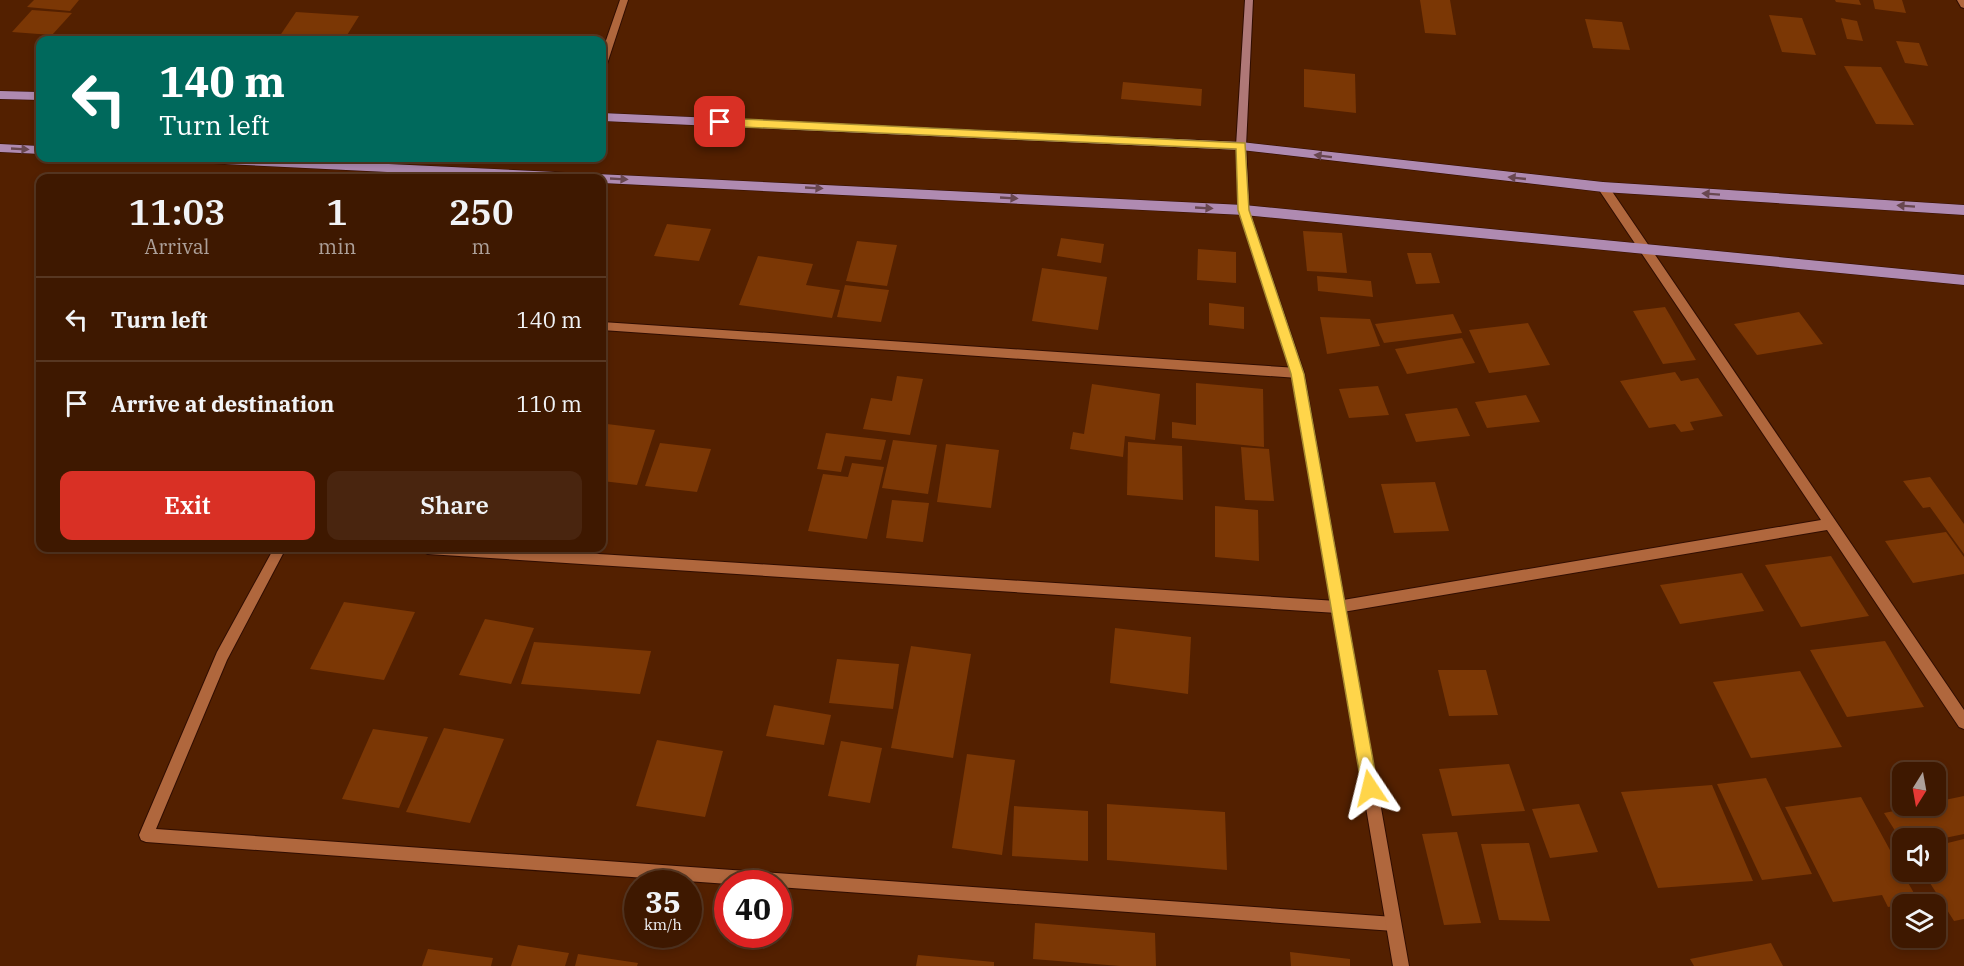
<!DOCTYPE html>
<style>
body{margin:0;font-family:"IBM Plex Serif",serif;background:#49250f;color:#f1f3f6;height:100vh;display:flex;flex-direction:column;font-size:22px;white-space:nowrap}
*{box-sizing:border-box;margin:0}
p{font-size:20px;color:#ada099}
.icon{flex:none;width:33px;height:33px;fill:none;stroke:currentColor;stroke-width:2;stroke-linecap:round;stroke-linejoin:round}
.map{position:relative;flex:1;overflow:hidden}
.details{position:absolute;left:36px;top:174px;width:570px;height:378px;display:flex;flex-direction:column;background:#3e1800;border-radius:12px;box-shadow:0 3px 9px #0003,0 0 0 2px #573722}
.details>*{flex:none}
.guide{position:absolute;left:36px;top:36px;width:570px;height:126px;border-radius:12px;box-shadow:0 3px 9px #0003,0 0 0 2px #573722;background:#00695c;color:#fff;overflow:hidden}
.needle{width:39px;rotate:191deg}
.buttons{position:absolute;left:1892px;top:762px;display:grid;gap:12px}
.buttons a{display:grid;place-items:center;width:54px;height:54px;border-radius:12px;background:#3e1800;box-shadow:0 3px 9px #0003,0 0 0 2px #573722;font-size:30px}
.speed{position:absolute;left:624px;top:870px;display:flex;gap:12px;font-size:30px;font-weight:700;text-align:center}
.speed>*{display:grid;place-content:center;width:78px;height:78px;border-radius:50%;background:#3e1800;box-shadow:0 3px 9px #0003,0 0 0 2px #573722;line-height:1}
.speed small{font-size:15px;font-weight:400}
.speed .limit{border:9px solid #d22;background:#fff;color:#111}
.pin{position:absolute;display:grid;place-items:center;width:51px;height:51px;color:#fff;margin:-26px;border-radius:12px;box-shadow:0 3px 9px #0006}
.me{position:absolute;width:66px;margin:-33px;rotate:350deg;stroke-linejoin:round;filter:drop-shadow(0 0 4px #0008)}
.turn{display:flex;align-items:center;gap:21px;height:126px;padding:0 24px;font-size:27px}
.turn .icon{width:78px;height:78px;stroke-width:2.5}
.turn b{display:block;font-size:42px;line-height:51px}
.eta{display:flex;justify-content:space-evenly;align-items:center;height:102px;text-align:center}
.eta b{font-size:36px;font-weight:600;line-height:42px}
.button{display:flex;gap:12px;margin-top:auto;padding:12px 24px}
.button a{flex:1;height:69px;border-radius:12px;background:#d93025;color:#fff;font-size:24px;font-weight:600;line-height:69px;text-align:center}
.button a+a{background:#49250f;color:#f1f3f6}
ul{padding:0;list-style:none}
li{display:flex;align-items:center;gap:18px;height:84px;padding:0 24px;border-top:2px solid #573722}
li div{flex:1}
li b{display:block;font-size:22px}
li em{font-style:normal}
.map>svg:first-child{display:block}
.building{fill:#7b3705}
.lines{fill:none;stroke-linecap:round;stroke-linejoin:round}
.minor-casing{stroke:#300d00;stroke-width:2}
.tertiary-casing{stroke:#300d00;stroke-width:2}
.secondary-casing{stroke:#300d00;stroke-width:2}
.primary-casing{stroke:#300d00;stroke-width:1}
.minor{fill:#b0673d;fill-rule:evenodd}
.tertiary{fill:#b0673d;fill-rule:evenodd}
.secondary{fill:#af7877;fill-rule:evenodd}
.primary{fill:#af8ab1;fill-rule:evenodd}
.oneway{fill:#684750}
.route{fill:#ffd54a;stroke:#a68a30;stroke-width:1.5}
</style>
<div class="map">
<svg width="1964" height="966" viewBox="0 0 1964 966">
<rect width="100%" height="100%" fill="#532000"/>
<g class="building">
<path d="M34,0h45l-9,11 -43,-4z"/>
<path d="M1420,0h30l6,35 -31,-2z"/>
<path d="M1835,0h24l2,5 -25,-3z"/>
<path d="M1873,0h29l4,13 -31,-4z"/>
<path d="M32,10l40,3 -20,22 -40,-3z"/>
<path d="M296,12l63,4 -15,24h-67z"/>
<path d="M1769,15l33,3 14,37 -34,-3z"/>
<path d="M1841,18l16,3 6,20 -16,-2z"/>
<path d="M1585,19l37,3 8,28 -37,-2z"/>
<path d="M385,37l45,2v1h-47z"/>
<path d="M1896,41l23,2 9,23 -23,-3z"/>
<path d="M1844,66l37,1 33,58 -38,-1z"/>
<path d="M1304,69l51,5 1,39 -52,-6z"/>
<path d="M1123,82l79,7 -1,17 -80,-7z"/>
<path d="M667,224l44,5 -12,32 -45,-5z"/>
<path d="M1303,231l39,2 5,40 -40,-2z"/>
<path d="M1061,238l43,6 -3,19 -44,-7z"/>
<path d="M857,241l40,4 -10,41 -41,-5z"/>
<path d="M1198,249l38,3v31l-39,-3z"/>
<path d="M1407,253h24l9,30 -24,1z"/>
<path d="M758,256l55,8 -7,21 34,5 -8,28 -93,-13z"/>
<path d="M1042,268l65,9 -9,53 -66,-9z"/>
<path d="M1317,276l54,5 2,16 -55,-6z"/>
<path d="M845,285l44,5 -8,32 -44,-5z"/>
<path d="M1209,303l35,4v22l-35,-4z"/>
<path d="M1665,307l31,53 -33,4 -30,-53z"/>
<path d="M1799,312l24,32 -66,11 -23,-31z"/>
<path d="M1453,314l9,19 -78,10 -9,-19z"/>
<path d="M1320,317l50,2 10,27 -53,8z"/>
<path d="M1528,323l22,42 -61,8 -20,-43z"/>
<path d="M1462,338l13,25 -68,11 -12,-25z"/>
<path d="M1675,372l6,9 17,-3 25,38 -33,6 4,8 -13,2 -6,-8 -26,4 -29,-47z"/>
<path d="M897,376l26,3 -13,56 -47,-6 8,-31 21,3z"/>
<path d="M1196,383l67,6 1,58 -92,-9v-16l24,3z"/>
<path d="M1092,384l68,10 -5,46 -30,-4 -2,21 -53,-8 3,-17 11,2z"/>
<path d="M1378,386l11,29 -40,3 -10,-29z"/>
<path d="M1526,395l14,27 -53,6 -12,-26z"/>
<path d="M1457,408l13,28 -54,6 -11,-28z"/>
<path d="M607,424l48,6 -18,55 -35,-4v-43z"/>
<path d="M826,433l60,7 -5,20 -36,-4 -4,16 -24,-3z"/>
<path d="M893,440l44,5 -9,49 -46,-6z"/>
<path d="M1128,442l54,4 1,54 -56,-5z"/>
<path d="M660,443l51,6 -14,43 -52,-6z"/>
<path d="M946,444l53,6 -8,58 -54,-6z"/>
<path d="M1241,447l28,2 5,52 -29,-1z"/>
<path d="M852,463l32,4 -17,72 -59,-8 15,-57 25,3z"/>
<path d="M1930,477l34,47v30l-34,-47 -7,1 -20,-27z"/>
<path d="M1435,482l14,49 -55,2 -13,-49z"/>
<path d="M892,500l37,3 -6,39 -37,-4z"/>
<path d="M1215,506l43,4 1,51 -44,-4z"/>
<path d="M1946,532l18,25v17l-51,9 -28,-42z"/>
<path d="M1831,556l38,60 -68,11 -36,-62z"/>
<path d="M1742,573l22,38 -84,13 -20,-39z"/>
<path d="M344,602l71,10 -31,68 -74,-11z"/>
<path d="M485,619l49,9 -23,56 -52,-9z"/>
<path d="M1115,628l76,9 -3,57 -78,-11z"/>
<path d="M1885,641l39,66 -77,10 -37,-67z"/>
<path d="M534,642l117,9 -11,43 -119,-10z"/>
<path d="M911,646l60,8 -18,104 -62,-10z"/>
<path d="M837,659l62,5 -6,45 -64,-6z"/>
<path d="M1438,670h48l12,45 -49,1z"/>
<path d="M1800,671l42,76 -91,11 -38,-76z"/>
<path d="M774,705l57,10 -7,30 -58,-9z"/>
<path d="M444,728l60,11 -34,84 -64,-11z"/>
<path d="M373,729l55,8 -29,71 -57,-9z"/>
<path d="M657,740l66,11 -18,66 -69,-11z"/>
<path d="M841,741l41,7 -12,55 -42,-7z"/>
<path d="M967,754l48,6 -13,95 -50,-7z"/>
<path d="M1509,764l16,47 -73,5 -13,-47z"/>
<path d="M1766,778l46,96 -50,6 -45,-96z"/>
<path d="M1712,785l41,96 -95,7 -37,-96z"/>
<path d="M1964,796v38l-29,6 -33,-2v4l-18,-29 35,-7h16v-4z"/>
<path d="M1861,797l41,75 17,30 -31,5 -6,-12 -49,7 -48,-95z"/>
<path d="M1107,804l118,8 2,58 -120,-10z"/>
<path d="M1579,804l19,48 -48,6 -18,-49z"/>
<path d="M1014,806l74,5v50l-76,-5z"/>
<path d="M1457,832l24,91 -37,2 -22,-91z"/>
<path d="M1964,839v80l-10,2 -31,-49h12v-26z"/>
<path d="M1529,843l21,78 -51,-1 -18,-76z"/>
<path d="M1035,923l120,10 1,33h-36l-87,-7z"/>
<path d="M1771,943l12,23h-89l-4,-7z"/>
<path d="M518,945l51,8 -4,13h-54z"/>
<path d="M428,949l65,9 -2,8h-69z"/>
<path d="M1290,952l60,7v7h-59z"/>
<path d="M578,954l60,9 -1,3h-62z"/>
<path d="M918,955l76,7v4h-78z"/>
</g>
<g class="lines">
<g class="minor-casing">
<g id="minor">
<path d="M620,0h8l-21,64 -5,3v-15z"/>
<path d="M1957,0h7v8l-3,-1z"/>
<path d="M1603,183l4,1 357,526v19l-5,-2 -132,-197 -490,83 -909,-59 -4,-2 -2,-4h84l831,53 484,-81 -222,-330 -1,-3z"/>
<path d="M602,322l696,46 6,5 -6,5 -696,-48z"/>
<path d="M274,548h12l-59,112 -71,169 1238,88 5,2 2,5 -2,5 -5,2 -616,-44v-3h-50l-582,-42 -5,-2 -2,-5 78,-183z"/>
</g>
</g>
<g class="tertiary-casing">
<path id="tertiary" d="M1244,206l5,4 55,163 105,593h-16l-101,-593 -53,-163z"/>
</g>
<g class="secondary-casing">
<path id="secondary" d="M1245,0h8l-7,146 3,64 -5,4 -5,-4 -3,-64z"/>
</g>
<g class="primary-casing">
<g id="primary">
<path d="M0,91l40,1v8l-40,-1z"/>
<path d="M602,113l639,29 362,40 361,23v10l-361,-23 -362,-42 -639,-29z"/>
<path d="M0,144l40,2v8l-40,-2z"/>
<path d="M177,158h85l982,47 720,70v10l-720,-70 -642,-32v-5h-91l-328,-16z"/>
</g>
</g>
<use href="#minor" class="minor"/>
<use href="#tertiary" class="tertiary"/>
<use href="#secondary" class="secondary"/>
<use href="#primary" class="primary"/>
</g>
<defs><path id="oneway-solid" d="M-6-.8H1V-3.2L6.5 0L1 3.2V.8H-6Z" transform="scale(1.5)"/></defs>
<g class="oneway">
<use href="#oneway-solid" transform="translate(20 149) rotate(3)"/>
<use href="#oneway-solid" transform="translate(1323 156) rotate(-173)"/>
<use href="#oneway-solid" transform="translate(1517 178) rotate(-174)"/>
<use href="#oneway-solid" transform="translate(619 179) rotate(3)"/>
<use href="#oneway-solid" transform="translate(814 188) rotate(3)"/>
<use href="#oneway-solid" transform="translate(1711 194) rotate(-176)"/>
<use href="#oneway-solid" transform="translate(1009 198) rotate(3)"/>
<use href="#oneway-solid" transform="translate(1906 206) rotate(-176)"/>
<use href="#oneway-solid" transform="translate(1204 208) rotate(3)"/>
</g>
<path class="route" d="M720,118l525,25 4,67 55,164 74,414 -3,6 -5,2 -6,-2 -2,-6 -71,-414 -53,-164 -2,-61 -516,-23 -6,-4z"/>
</svg>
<div class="buttons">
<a><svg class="needle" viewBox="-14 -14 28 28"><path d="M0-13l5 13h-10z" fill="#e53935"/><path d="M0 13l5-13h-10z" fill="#ada099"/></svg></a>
<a><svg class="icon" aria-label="sound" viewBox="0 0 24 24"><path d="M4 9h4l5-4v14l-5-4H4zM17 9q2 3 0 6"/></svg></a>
<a><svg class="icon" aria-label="layers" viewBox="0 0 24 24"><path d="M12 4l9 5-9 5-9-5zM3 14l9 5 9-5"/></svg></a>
</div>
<div class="speed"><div>35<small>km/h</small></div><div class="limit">40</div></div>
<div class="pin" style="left:720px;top:122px;background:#d93025"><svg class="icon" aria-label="arrive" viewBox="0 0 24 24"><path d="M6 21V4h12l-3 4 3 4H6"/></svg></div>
<svg class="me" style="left:1370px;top:788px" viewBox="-20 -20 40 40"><path d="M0-17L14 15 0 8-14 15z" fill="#ffd54a" stroke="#fff" stroke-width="4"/></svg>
<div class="guide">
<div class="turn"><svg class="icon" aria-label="left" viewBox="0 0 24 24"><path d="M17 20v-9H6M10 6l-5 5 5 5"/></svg><div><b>140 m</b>Turn left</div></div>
</div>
<section class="details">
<div class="eta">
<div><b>11:03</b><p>Arrival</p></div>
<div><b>1</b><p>min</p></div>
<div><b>250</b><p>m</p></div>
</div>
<ul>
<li><svg class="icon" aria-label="left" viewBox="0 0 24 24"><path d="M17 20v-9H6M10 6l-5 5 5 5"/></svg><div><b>Turn left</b></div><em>140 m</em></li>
<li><svg class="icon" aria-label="arrive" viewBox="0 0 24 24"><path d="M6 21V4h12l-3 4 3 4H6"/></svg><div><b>Arrive at destination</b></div><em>110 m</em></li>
</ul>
<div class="button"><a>Exit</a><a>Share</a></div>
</section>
</div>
